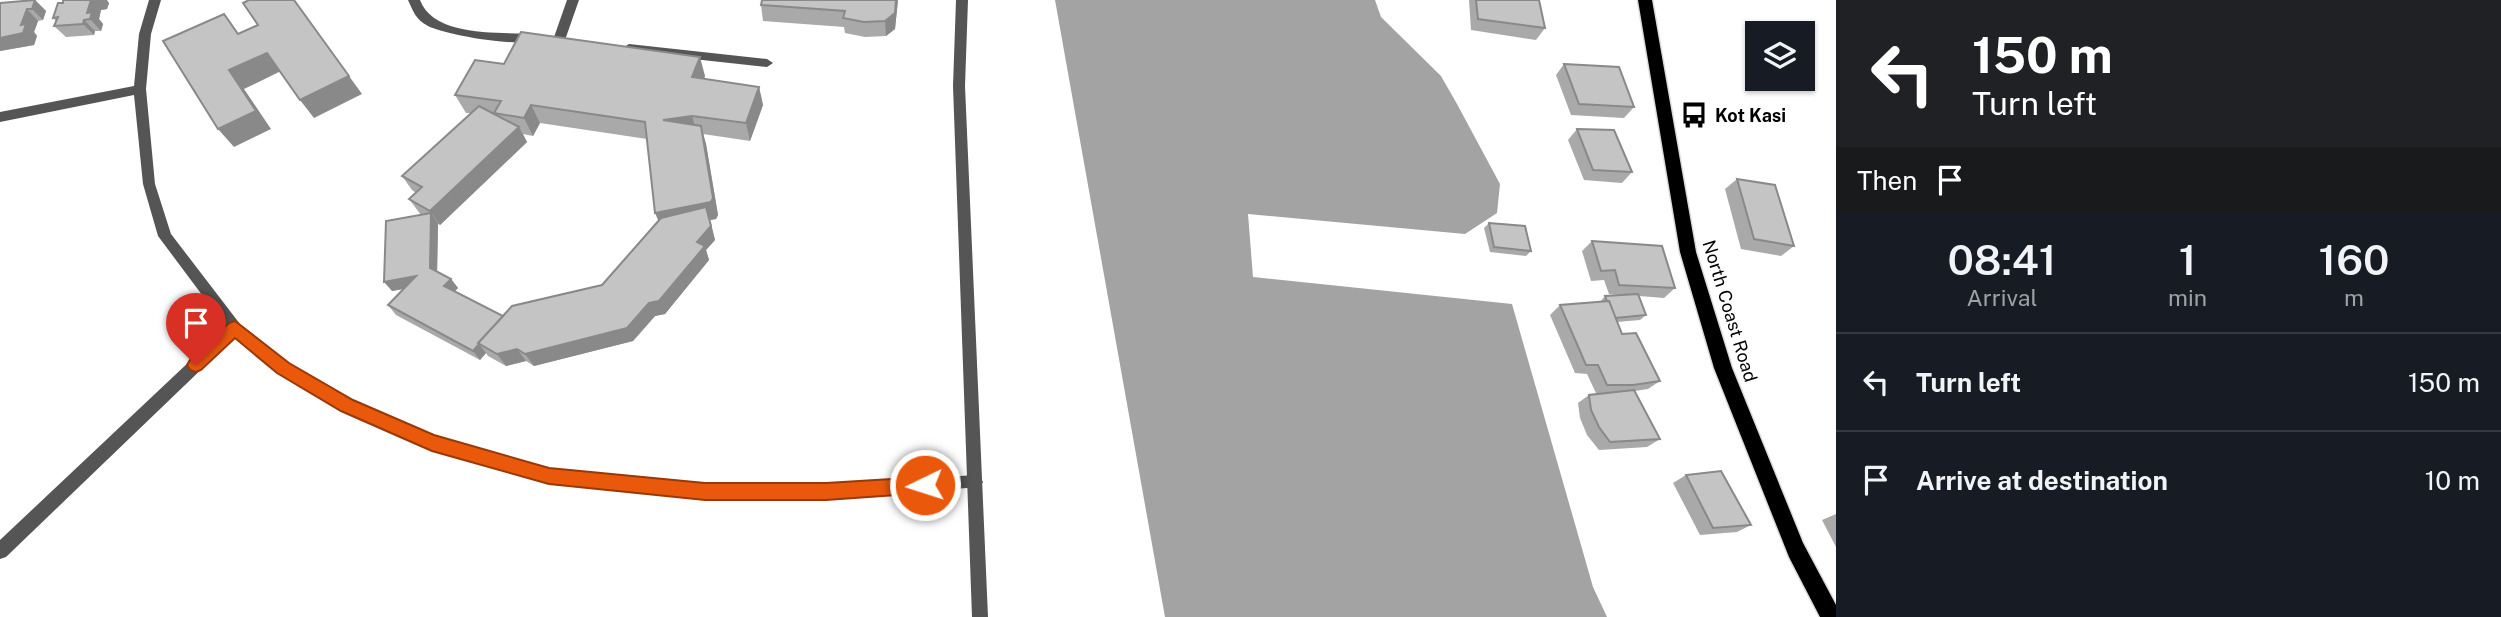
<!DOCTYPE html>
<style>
body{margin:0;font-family:"Public Sans",sans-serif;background:#20242c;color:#f1f3f6;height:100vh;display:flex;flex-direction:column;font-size:26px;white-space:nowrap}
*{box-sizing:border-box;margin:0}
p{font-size:23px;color:#9ea1a6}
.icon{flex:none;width:38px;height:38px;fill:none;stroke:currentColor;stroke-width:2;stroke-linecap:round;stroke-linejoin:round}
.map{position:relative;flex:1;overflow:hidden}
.panel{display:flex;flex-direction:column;background:#171b24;width:665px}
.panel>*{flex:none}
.top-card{background:#202124;color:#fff;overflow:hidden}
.fabs{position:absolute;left:1745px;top:21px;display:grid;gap:14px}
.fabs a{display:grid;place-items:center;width:70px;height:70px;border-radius:0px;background:#171b24;box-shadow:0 2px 5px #0004;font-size:35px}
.pin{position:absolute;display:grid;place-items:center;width:60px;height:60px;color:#fff;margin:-72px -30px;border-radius:50% 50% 50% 0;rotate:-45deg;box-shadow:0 0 7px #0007}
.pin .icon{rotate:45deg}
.me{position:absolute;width:77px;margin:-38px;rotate:266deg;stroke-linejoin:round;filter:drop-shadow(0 0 5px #0008)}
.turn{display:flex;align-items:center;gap:24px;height:147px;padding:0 21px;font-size:32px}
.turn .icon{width:91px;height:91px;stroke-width:2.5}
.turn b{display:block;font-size:49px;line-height:60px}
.then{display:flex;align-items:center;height:66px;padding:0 21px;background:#0003;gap:14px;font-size:26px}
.eta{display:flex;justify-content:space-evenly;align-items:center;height:119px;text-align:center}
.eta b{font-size:42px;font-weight:600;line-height:49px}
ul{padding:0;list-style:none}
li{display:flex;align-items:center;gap:21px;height:98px;padding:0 21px;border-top:2px solid #363941}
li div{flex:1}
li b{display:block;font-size:26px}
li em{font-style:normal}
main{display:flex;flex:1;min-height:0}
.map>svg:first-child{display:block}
.water{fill:#a3a3a3}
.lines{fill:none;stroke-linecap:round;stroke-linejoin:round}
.primary-casing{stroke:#dbdbdb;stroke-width:3}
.service{fill:#555;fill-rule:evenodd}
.minor{fill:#555;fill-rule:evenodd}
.tertiary{fill:#555;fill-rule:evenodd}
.primary{fill:#000;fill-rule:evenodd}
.wall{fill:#a9a9a9;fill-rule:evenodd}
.shaded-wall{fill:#898989}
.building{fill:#c4c4c4;stroke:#898989;stroke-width:2}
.route{fill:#ea580c;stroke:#983908;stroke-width:2}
.labels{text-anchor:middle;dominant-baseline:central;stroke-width:5;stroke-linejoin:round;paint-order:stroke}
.poi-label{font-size:18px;font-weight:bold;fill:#000;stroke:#fff;text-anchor:start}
.street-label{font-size:18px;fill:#000;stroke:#fff}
</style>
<main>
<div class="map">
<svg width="1836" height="617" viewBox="0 0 1836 617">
<rect width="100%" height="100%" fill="#fff"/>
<path class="water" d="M1055,0h320l6,17 60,59 16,28 43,80 -3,29 -32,21 -217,-20 5,63 259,27 81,283 14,30h-442z"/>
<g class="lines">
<g class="primary-casing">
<path id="primary" d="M1638,0h14l44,252 36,116 71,175 33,62v12h-16l-31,-60 -75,-189 -34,-116z"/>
</g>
<g class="service">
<path d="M408,0h12c14,38 82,32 116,34l6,4c-13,12 -97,-3 -114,-12 -12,-6 -15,-15 -20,-26z"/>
<path d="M567,0h12l-14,40 -6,4 -6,-4z"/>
<path d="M629,44l138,15 6,4 -6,4 -138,-15 -6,-4z"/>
</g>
<path class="minor" d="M149,0h12l-10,34 -5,55 9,95 16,50 69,90 48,39 64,38 82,35 115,33 155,15 64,1h58l149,-10 5,2 3,5 -3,5 -154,12h-58l-64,-1 -155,-15 -117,-33 -90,-39 -64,-38 -43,-36 -229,220 -6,2v-19l226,-213 -68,-91 -15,-52 -9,-89 -134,27v-10l134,-26 5,-52z"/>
<path class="tertiary" d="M956,0h12l-3,86 23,531h-16l-19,-531z"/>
<use href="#primary" class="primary"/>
</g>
<g class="wall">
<path d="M35,0l11,11 -3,9 -5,1 -4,11 3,4 -3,9 -34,6v-48z"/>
<path d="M898,0l-3,29 -9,7 -21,1 -20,-4 -1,-6 -81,-6 -2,-16z"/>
<path d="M1469,0h70l6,28 -9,12 -65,-10z"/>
<path d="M63,3h46l-2,6 -6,1 -2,9 4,5 -2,7h-6l-1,4 -28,2 -12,-11 2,-5 -3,-3z"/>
<path d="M504,64l201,12 -1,3 55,8 4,18 -13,36 -47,-7 3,10 12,71 -2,4 -6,1 5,20 -9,10 3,10 -44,54 -10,2 -22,25 -99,25 -8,-5 -20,5 -18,-10 -2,-3 -6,7 -84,-45 -8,-10 15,-16 -11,2 29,-76 -12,-16 7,-6 -4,-3 -10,-14 69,-63h-5l-11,-18zM540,123l107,16 12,82 -57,64 -99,31 -48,-25 3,-3 -7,-9 -14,-7 1,-48 2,1 87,-83 -4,-8 10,2z"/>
<path d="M1564,64l70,43 -10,11 -53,-3 -15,-40z"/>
<path d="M1577,129l55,43 -10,11 -38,-3 -16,-40z"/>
<path d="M1737,179l57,67 -13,10 -40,-7 -16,-60z"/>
<path d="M1489,223l42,28 -5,5 -36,-4 -6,-24z"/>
<path d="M1592,241l83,47 -11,10 -25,-2 7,19 -6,5 -23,2 5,12 38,47 -12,8 -13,2 25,48 -13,8 -48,3 -12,-15 -7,-17 -2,-15 11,-8 13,-2h-6l-9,-19 -12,-1 -25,-58 10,-10 40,-3 5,-6 16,-1 -12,-1 -5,-14 -13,1 -9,-30z"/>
<path d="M1686,475l65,50 -14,7 -37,3 -27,-52z"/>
<path d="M1836,514v33l-14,-27z"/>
</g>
<g class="shaded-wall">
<path d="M35,0l11,11 -3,9 -11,-11z"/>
<path d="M91,0h16l2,3 -2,6 -6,1 -2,9 4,5 -2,7 -11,-12 -3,-6z"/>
<path d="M896,0h2l-3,29 -9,7 -1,-15z"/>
<path d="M27,9l11,12 -4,11 3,4 -3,9 -34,6v-13l21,-13z"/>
<path d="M84,20l11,11 -1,4 -11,-11z"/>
<path d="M267,53l14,18 -37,18 27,40 -37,18 -16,-18 11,-59z"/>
<path d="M700,57l5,19 -8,20 -5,-19z"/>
<path d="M349,76l13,18 -48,24 -14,-18z"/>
<path d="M759,87l4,18 -13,36 -4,-18z"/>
<path d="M531,105l9,18 -7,13 -9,-18z"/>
<path d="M692,116l5,18 -34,-14z"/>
<path d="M701,126l5,18 12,71 -2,4 -6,1 5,20 -9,10 3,10 -44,54 -10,2 -22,25 -99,25 -9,-12 102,-26 35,-99 -7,-16z"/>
<path d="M519,127l8,15 -87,83 -10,-14z"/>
<path d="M431,213l7,10 -1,55 -7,-10z"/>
<path d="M416,276l8,9 -32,6 -8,-9z"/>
<path d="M451,279l7,9 -7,7 -7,-9z"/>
<path d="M479,344l7,9 -6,7 -7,-9z"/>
<path d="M517,349l9,12 -20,5 -9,-12z"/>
</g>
<g class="building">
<path d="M35,0l-3,9h-5l-6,16 5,-1 -3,9 -23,5v-35z"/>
<path d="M63,0h28l-4,13 5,-1 -2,7 -6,1 -1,4 -29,2 4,-9 -5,1 5,-15h5z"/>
<path d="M249,0h45l55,76 -49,24 -33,-47 -38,17 27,41 -38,18 -55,-88 61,-27 14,20 20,-9 -15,-22z"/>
<path d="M762,0h134l-1,13 -10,8 -21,1 -21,-4 2,-7 -84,-6z"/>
<path d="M1476,0h63l6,28 -67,-9z"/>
<path d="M521,32l179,25 -8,20 67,10 -13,36 -54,-7 -29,4 38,6 12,72 -2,4 -56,11 -10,-91 -114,-17 -7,13 -30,-5 7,-12 -46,-6 20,-35 29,4z"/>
<path d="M1564,64l55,3 15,40 -55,-3z"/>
<path d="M479,106l40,21 -89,84 -21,-12 13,-12 -20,-11z"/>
<path d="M1577,129l37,1 18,42 -39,-2z"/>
<path d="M1737,179l38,6 19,61 -40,-7z"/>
<path d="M706,207l5,19 -14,16 8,4 -46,55 -10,2 -22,25 -102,26 -8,-5 -20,5 -19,-11 34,-37 90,-21 59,-67z"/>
<path d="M431,213l-1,55 21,11 -7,7 59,30 -25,27 1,1 -6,7 -85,-46 28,-29 -32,6 2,-61z"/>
<path d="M1489,223l36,3 6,25 -37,-4z"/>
<path d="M1592,241l70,5 13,42 -56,-3 -4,-15 -14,1z"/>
<path d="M1638,294l8,21 -31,3 -6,-17h-2l-2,-5z"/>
<path d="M1609,301l13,33 14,-1 24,48 -27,4h-26l-9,-20h-12l-26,-60z"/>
<path d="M1634,390l26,49 -50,3 -11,-15 -8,-17 -2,-15z"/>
<path d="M1721,471l30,54 -38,3 -27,-53z"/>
</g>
<path class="route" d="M235,321l54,42 64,37 81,35 115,33 156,15h121l99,-6 7,2 2,6 -2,6 -7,2 -99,7h-121l-156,-16 -117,-33 -91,-40 -64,-38 -42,-35 -34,32 -5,2 -6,-2 -3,-5 3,-5 39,-37z"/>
<defs>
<g id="bus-bare" transform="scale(2.1)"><path d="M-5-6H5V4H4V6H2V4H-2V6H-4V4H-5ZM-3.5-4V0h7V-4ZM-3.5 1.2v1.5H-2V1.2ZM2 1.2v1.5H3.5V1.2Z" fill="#000" stroke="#fff" stroke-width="2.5" paint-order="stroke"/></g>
</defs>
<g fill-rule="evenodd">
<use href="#bus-bare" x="1694" y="115"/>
</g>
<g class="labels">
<g class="poi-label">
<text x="1715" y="115">Kot Kasi</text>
</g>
<g class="street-label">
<text transform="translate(1730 311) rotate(73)">North Coast Road</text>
</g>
</g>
</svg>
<div class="fabs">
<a><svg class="icon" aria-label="layers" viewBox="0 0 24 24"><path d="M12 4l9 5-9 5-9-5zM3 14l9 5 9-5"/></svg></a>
</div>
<div class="pin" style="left:196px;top:365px;background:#d93025"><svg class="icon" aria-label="arrive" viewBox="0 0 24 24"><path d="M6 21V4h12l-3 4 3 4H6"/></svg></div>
<svg class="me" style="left:925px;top:485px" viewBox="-20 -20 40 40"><circle r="17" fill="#ea580c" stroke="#fff" stroke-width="3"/><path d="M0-11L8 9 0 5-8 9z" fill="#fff"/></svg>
</div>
<section class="panel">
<div class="top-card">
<div class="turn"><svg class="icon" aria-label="left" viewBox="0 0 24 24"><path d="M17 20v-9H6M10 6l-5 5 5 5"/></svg><div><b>150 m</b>Turn left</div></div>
<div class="then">Then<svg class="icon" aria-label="arrive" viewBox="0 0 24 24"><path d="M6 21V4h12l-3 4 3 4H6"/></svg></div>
</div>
<div class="eta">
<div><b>08:41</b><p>Arrival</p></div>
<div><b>1</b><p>min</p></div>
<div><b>160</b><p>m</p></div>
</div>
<ul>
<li><svg class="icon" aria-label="left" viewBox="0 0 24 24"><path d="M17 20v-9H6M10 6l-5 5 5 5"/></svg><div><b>Turn left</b></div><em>150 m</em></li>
<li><svg class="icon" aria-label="arrive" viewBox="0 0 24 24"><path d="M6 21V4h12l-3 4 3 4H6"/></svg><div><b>Arrive at destination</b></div><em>10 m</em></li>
</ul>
</section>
</main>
